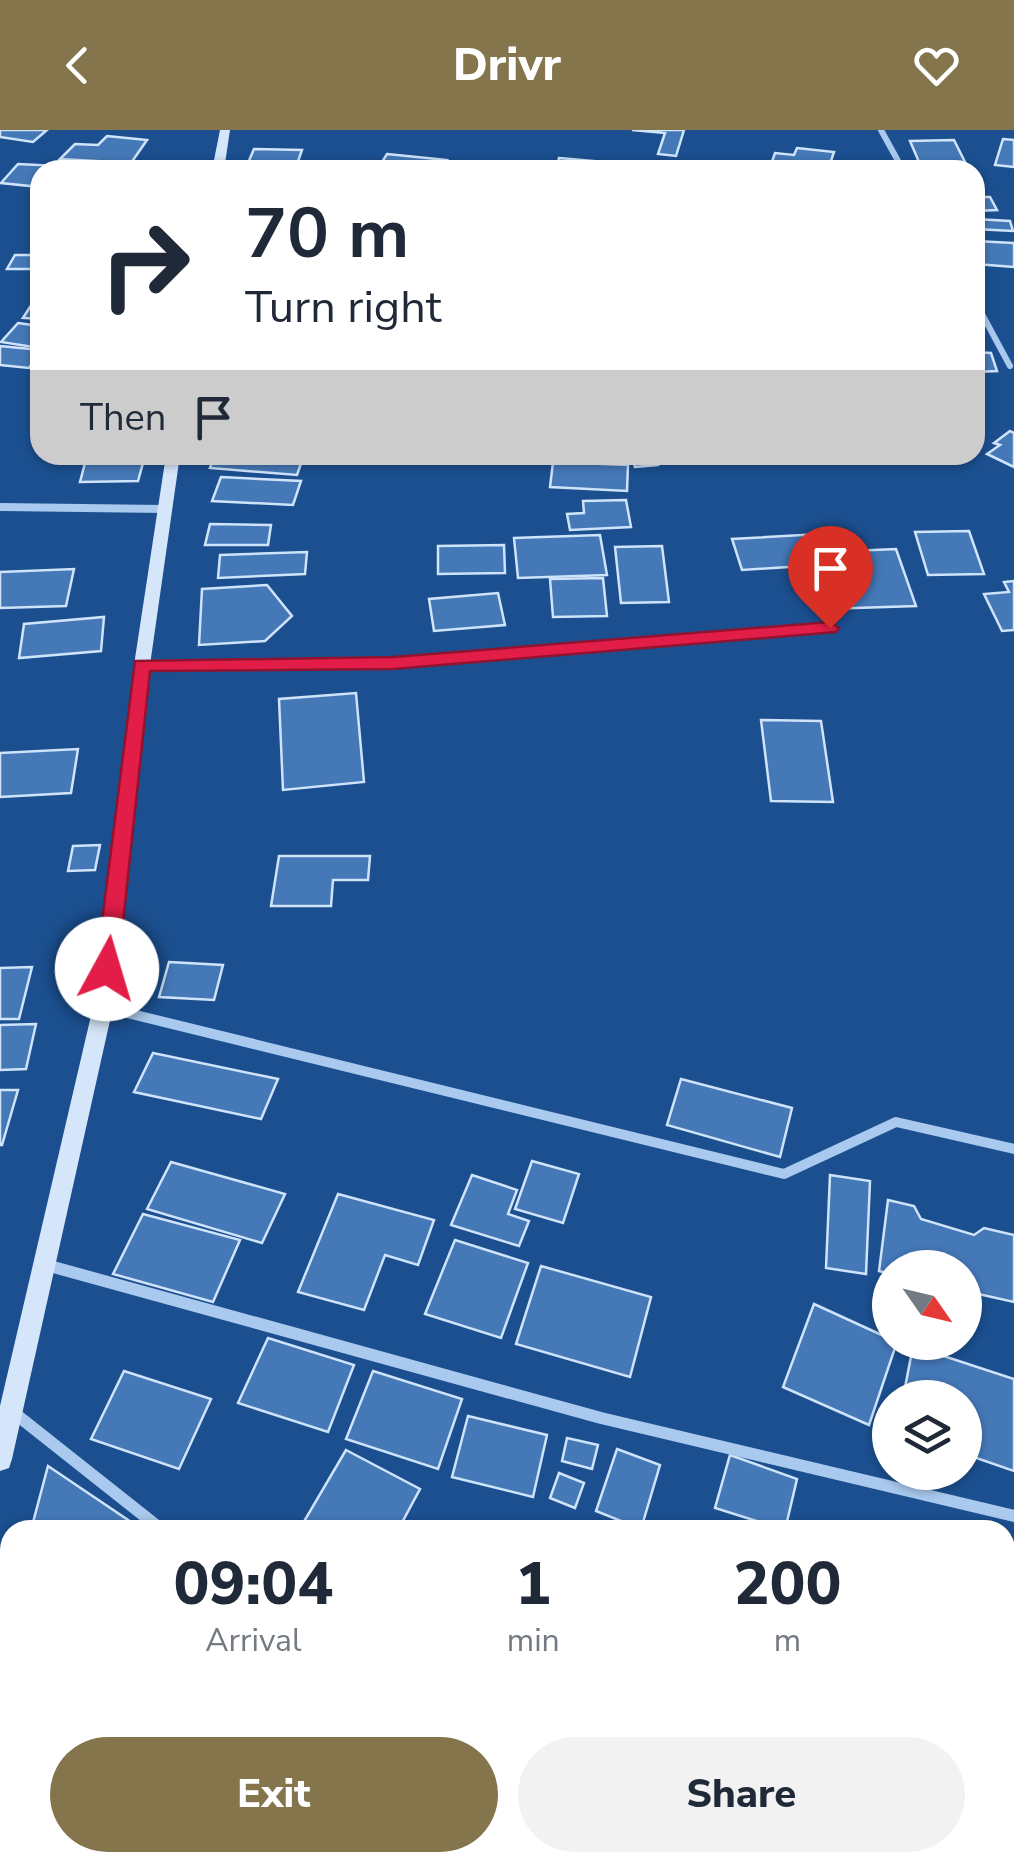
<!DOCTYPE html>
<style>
body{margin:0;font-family:"Nunito Sans",sans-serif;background:#f2f2f3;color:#1f2937;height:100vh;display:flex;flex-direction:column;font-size:38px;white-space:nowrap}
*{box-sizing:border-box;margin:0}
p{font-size:32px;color:#747a83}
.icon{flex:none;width:55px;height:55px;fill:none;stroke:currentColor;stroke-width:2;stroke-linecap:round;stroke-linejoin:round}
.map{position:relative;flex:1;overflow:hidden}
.side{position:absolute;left:0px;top:1390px;width:1015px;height:352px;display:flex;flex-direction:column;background:#fff;border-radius:30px 30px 0 0;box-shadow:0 2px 8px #0004}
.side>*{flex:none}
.hud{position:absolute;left:30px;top:30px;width:955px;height:305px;border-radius:30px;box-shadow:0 2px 8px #0004;background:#fff;color:#1f2937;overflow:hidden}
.needle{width:65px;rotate:124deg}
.controls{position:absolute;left:872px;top:1120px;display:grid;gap:20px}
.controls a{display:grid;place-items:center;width:110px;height:110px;border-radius:50%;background:#fff;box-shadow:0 2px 8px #0004;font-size:50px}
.pin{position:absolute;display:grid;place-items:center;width:85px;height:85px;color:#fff;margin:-102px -42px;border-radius:50% 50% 50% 0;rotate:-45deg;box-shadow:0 0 10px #0007}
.pin .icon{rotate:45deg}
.me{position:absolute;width:110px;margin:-55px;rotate:6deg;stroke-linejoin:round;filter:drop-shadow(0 0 8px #0008)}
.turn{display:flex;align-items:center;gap:35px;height:210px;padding:0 50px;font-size:45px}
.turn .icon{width:130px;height:130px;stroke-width:2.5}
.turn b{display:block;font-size:70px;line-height:85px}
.then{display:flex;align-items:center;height:95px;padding:0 50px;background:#0003;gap:20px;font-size:38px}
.eta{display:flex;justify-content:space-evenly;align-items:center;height:170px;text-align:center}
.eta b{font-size:60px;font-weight:800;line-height:70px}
.cta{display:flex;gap:20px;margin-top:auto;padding:20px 50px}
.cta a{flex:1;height:115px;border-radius:60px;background:#84754c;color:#fff;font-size:40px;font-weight:800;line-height:115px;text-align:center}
.cta a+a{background:#f2f2f3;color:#1f2937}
header{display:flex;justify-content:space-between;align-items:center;height:130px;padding:0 50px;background:#84754c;color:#fff;font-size:45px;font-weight:800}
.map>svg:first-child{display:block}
.building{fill:#4478b7;stroke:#cfe3fa;stroke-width:2.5}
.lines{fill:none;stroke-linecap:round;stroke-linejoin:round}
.minor-far3{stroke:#a9c9ee;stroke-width:6}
.minor-far2{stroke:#a9c9ee;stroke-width:8}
.minor-far1{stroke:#a9c9ee;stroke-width:10}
.minor{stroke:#a9c9ee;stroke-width:12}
.secondary{fill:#d6e6fa;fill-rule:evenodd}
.route{fill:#e11d48;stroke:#92132f;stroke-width:2.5}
</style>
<header><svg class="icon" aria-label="back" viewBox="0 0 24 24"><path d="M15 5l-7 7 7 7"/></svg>Drivr<svg class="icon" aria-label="heart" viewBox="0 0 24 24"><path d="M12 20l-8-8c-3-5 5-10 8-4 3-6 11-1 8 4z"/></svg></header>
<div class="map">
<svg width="1014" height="1742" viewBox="0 0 1014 1742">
<rect width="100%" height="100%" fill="#1b4f8f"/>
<g class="building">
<path d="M0,0h47l-14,12 -33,-5z"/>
<path d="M632,0h52l-8,26 -18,-2 7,-21z"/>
<path d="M107,6l40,4 -16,23 -71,-4 15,-15 23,1z"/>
<path d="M1003,9l11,1v27l-19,-2z"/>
<path d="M954,10l11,22h-46l-9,-21z"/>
<path d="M797,18l37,4 -6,18h-59l6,-17 19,2z"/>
<path d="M254,19l48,1 -7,20h-50z"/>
<path d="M387,24l60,6 -5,10h-65z"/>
<path d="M559,28l70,6 -2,6h-71z"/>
<path d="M18,34l62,3 -3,3h-37v17l-39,-4z"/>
<path d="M975,67h15l7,13 -22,1z"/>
<path d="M975,89l35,2 3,10 -38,-2z"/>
<path d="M975,111l39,2v24l-38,-3z"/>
<path d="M15,125h25v14h-33z"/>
<path d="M39,163l1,26 -17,-1z"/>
<path d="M18,193l22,3v22l-39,-6z"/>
<path d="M0,216l40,4v2l-11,16 -29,-3z"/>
<path d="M975,222l16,1 6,18 -22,1z"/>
<path d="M1010,301l4,2v34l-27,-13 13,-9 -6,-2z"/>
<path d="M215,325h89l-7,20 -87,-7z"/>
<path d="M631,325h38l-9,1 2,6 -4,3 -23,2z"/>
<path d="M553,332l75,3 -1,26 -77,-4z"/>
<path d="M85,333h58l-5,18 -58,1z"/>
<path d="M221,347l80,4 -8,24 -81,-4z"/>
<path d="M626,370l5,27 -61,3 -3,-16 17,-1 -1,-12z"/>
<path d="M210,394l61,1 -3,20h-63z"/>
<path d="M969,401l15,43 -56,1 -13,-43z"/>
<path d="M837,403l12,30 -107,7 -10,-31z"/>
<path d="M600,405l7,40 -89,3 -4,-40z"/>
<path d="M504,415l1,28 -67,1v-28z"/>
<path d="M662,416l7,56 -48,1 -6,-56z"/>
<path d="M896,419l20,57 -91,3 -7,-24h14l-4,-13 31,-1 -7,-20z"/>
<path d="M307,422l-2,22 -87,4 2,-23z"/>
<path d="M74,439l-8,37 -66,2v-36z"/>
<path d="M603,448l4,38 -54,1 -3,-38z"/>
<path d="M1014,451v49l-12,1 -18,-37 25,-2 -5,-10z"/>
<path d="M267,455l25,31 -27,25 -66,4 3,-56z"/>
<path d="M498,463l7,32 -71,6 -5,-32z"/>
<path d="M104,487l-3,34 -82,7 5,-34z"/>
<path d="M356,563l8,89 -81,8 -4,-91z"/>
<path d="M761,590l60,1 12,81 -62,-1z"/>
<path d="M78,619l-7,44 -71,4v-44z"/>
<path d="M100,715l-5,25 -27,1 5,-25z"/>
<path d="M279,726h91l-2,24h-35l-2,26h-60z"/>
<path d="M169,832l54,3 -9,35 -55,-3z"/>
<path d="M32,837l-13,52h-19v-51z"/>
<path d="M36,894l-10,45 -26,1v-45z"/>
<path d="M153,923l125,26 -17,40 -127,-27z"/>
<path d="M681,949l111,29 -12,49 -113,-32z"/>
<path d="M0,960h18l-16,55h-2z"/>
<path d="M532,1031l47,13 -16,49 -48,-14z"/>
<path d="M171,1032l114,32 -23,49 -115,-34z"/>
<path d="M472,1045l45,15 -9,24 21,7 -10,25 -68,-21z"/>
<path d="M830,1045l40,6 -4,93 -40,-6z"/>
<path d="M338,1064l96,26 -16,45 -33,-10 -21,55 -66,-18z"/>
<path d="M888,1070l26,6 7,13 53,16 10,-7 30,7v67l-49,-11v-23h-75v6l-11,-3z"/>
<path d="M143,1084l97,26 -27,62 -100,-28z"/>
<path d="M455,1110l73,23 -27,75 -76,-24z"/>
<path d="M541,1136l110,31 -21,80 -114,-33z"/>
<path d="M814,1174l83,38 -28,83 -86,-38z"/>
<path d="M268,1208l86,27 -26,67 -90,-29z"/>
<path d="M913,1216l101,33v92l-49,-17v-56h-62z"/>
<path d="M124,1241l87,28 -32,70 -88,-30z"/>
<path d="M373,1241l89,28 -24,70 -92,-30z"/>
<path d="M468,1286l79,19 -14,62 -81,-20z"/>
<path d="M567,1308l31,7 -6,24 -30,-8z"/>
<path d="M617,1319l43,16 -19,64 -45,-18z"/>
<path d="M346,1320l74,39 -22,41h-99z"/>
<path d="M730,1325l67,24 -12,51 -70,-22z"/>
<path d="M48,1336l92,62 -1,2h-108z"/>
<path d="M559,1343l25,10 -9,25 -25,-10z"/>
<path d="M10,1478v90l-10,-1v-53z"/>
<path d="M1005,1506l9,3v137l-9,-4z"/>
<path d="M758,1732h112l-3,10h-112z"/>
<path d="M883,1732h75l17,10h-95z"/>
</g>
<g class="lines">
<g class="minor-far3">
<path d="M881,0l22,40"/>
<path d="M975,171l35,65"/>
</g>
<g class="minor-far2">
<path d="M0,377l165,2"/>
<path d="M142,535l251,-2 437,-35"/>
</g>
<path class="minor-far1" d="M103,877l681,167 112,-52 118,27"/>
<g class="minor">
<path d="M46,1135l555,153 413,98"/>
<path d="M13,1282l149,118"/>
<path d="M1005,1680l9,3"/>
<path d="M405,1732l5,10"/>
<path d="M577,1732l23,10"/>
<path d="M707,1742l5,-10"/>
</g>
<g class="secondary">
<path d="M220,0h10l-6,40h-12z"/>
<path d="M166,325h14l-30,210 -37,342 -101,452 -3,9 -9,3v-65l93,-399 41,-342z"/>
</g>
</g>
<path class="route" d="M830,492l9,6 -3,4 -443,37 -243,2 -32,298 -11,9 -11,-9 39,-308 258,-4z"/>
</svg>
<div class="controls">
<a><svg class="needle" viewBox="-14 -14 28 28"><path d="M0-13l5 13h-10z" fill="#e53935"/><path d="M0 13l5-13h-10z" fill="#747a83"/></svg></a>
<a><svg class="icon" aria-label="layers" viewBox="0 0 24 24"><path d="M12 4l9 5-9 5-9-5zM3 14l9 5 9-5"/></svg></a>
</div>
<div class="pin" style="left:830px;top:498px;background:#d93025"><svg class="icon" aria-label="arrive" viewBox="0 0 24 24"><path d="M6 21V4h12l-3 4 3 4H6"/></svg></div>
<svg class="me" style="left:107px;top:839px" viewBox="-20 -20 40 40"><circle r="19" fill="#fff"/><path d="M0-13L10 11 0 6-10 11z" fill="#e11d48"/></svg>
<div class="hud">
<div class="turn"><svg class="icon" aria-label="right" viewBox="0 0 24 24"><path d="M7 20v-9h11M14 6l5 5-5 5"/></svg><div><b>70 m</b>Turn right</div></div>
<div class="then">Then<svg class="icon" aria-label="arrive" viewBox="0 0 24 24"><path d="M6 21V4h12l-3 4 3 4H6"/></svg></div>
</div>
<section class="side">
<div class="eta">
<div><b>09:04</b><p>Arrival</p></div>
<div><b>1</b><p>min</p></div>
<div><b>200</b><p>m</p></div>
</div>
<div class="cta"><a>Exit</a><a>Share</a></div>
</section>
</div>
